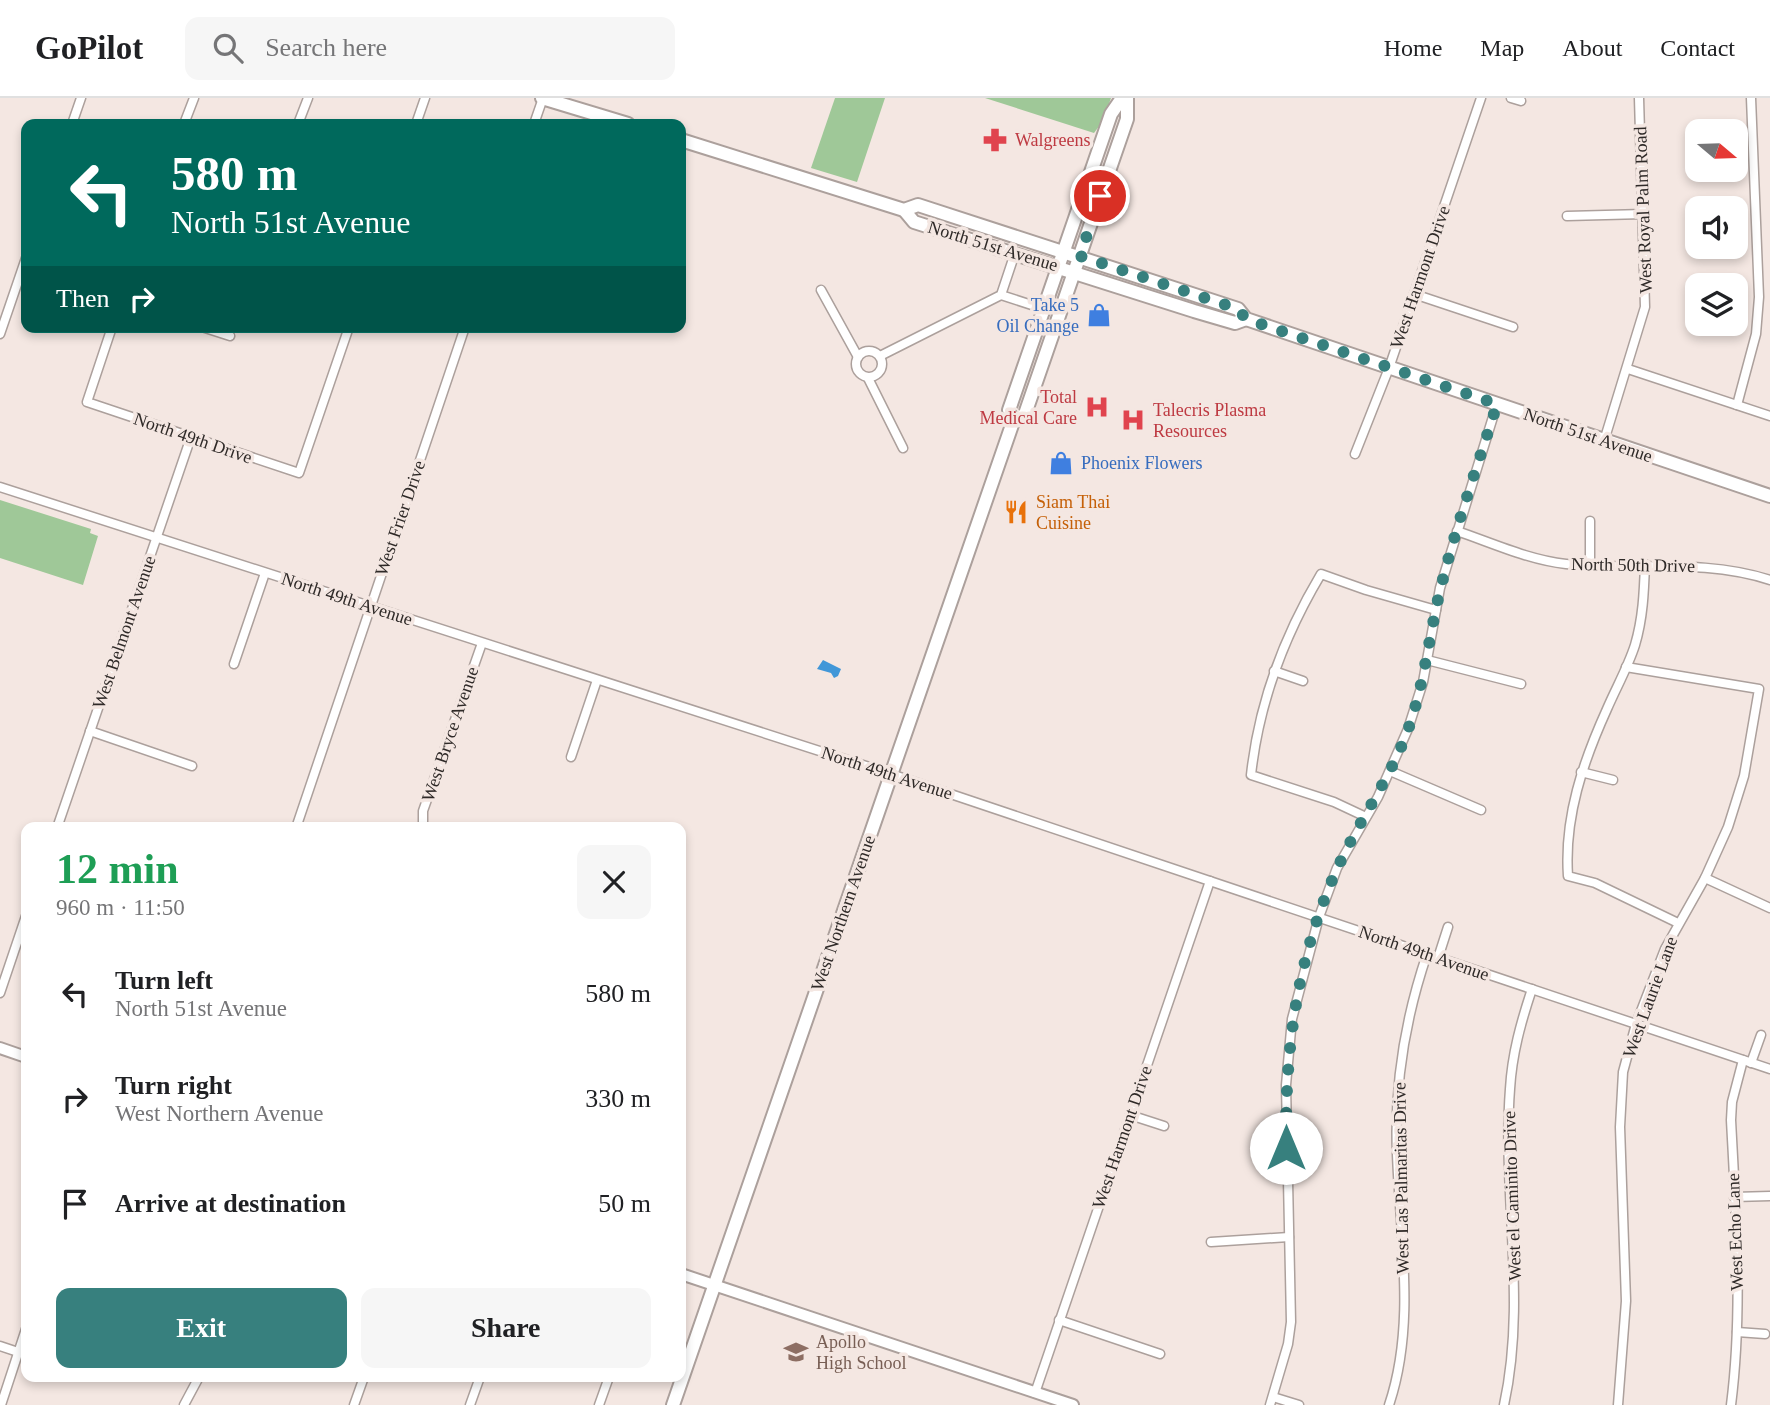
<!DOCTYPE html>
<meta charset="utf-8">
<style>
body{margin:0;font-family:Georgia,serif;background:#f6f6f6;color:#202124;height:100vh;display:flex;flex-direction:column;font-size:26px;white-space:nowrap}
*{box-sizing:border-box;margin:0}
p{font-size:23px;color:#757577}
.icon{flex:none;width:38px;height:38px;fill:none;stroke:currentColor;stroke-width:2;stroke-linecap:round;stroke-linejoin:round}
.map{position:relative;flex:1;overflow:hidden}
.side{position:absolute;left:21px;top:724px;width:665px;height:560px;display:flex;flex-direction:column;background:#fff;border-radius:14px;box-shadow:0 4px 10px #0003}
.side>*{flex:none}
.hud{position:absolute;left:21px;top:21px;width:665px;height:214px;border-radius:14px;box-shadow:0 4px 10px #0003;background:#00695c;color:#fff;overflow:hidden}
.needle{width:46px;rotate:109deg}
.buttons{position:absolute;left:1685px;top:21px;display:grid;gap:14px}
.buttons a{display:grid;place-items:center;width:63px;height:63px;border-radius:14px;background:#fff;box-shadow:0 4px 10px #0003;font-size:35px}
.pin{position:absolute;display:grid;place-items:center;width:60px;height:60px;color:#fff;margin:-30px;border:4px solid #fff;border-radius:50%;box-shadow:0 2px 7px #0007}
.me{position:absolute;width:77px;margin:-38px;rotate:0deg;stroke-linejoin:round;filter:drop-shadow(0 0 5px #0008)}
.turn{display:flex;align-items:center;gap:24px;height:147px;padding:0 35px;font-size:32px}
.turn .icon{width:91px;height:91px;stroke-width:2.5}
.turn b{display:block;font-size:49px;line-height:60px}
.then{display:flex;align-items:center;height:66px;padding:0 35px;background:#0003;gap:14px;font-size:26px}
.round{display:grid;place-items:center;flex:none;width:74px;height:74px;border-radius:14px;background:#f6f6f6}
.overview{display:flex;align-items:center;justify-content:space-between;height:119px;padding:0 35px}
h1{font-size:42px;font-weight:800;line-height:52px;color:#1e9e55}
.primary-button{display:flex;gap:14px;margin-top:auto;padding:14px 35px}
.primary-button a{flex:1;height:80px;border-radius:14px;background:#37807e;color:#fff;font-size:28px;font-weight:800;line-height:80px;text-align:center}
.primary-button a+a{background:#f6f6f6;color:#202124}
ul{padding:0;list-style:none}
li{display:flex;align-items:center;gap:21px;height:105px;padding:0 35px}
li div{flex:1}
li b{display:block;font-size:26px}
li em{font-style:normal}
header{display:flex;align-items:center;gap:42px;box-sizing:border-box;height:98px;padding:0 35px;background:#fff;border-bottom:2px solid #e0e0e0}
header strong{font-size:33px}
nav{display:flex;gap:38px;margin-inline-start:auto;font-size:24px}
.search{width:490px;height:63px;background:#f6f6f6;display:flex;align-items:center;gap:18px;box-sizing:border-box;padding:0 24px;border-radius:14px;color:#757577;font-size:26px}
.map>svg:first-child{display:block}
.green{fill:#9fc898}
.water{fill:#4197d8}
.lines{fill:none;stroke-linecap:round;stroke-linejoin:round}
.street-casing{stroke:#aca09c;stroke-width:11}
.secondary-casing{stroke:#aca09c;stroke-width:14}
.primary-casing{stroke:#aca09c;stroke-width:16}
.street{stroke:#fff;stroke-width:8}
.secondary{stroke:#fff;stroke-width:10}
.primary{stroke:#fff;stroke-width:12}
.route{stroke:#37807e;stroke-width:12;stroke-dasharray:0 21.6}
.labels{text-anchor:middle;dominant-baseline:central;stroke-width:7;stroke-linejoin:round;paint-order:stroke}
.health-label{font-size:18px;fill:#be3a42;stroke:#f4e7e2;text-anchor:start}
.street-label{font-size:18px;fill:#2f2a28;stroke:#f4e7e2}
.shop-label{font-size:18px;fill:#366cbe;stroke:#f4e7e2;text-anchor:end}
.food-label{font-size:18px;fill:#c56008;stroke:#f4e7e2;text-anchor:start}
.education-label{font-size:18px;fill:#785e54;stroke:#f4e7e2;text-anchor:start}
</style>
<header>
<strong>GoPilot</strong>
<div class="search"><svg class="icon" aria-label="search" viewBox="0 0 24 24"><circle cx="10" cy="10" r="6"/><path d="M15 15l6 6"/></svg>Search here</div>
<nav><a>Home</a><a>Map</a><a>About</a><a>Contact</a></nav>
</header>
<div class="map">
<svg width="1770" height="1307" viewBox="0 0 1770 1307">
<rect width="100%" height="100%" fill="#f4e7e2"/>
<g class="green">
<path d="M835,0h50l-28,84 -46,-14z"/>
<path d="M985,0h126l-8,23 -9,12z"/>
<path d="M0,402l91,29 -1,4 8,3 -15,49 -83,-27z"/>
</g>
<path class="water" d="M823,562l18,9 -3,7 -4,2 -3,-5 -14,-4z"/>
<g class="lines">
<g class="street-casing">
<g id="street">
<path d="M1511,0l10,3"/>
<path d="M72,26l9,-26"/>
<path d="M184,26l10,-26"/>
<path d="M298,26l10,-26"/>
<path d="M416,26l9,-26"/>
<path d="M534,26l9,-26"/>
<path d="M1567,118l77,-2"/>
<path d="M821,192l37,67"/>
<path d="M1414,196l99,33"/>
<path d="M1001,197l43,14"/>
<path d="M112,229l-25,75 212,71 50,-146"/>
<path d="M202,229l28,9"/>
<path d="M0,236l26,-76"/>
<circle cx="869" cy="266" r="13"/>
<path d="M880,258l121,-61 14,-42"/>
<path d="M1628,271l142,47"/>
<path d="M868,280l35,70"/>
<path d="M1737,307l19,-71 3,-37 -8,-199"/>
<path d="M1604,343l41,-134 -6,-209"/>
<path d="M1355,356l34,-86 92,-270"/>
<path d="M0,389l891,287 879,295"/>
<path d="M1457,433c35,12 72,29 109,33 69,7 136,-6 204,16"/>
<path d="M1645,466c-1,28 -2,54 -10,81 -7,22 -19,43 -28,64 -24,53 -43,108 -39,167l27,7 83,40"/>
<path d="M1590,467v-44"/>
<path d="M1427,562l94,24"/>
<path d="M234,566l31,-91"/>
<path d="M1274,573l29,10"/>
<path d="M90,633l102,35"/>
<path d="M571,659l26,-77"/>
<path d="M1390,673l91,39"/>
<path d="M1581,674l32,8"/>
<path d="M1366,719l-32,-15 -83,-27c8,-73 33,-139 70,-201l45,16 70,20"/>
<path d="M57,730l134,-391"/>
<path d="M296,730l169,-501"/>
<path d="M427,730l-4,-3v-14l59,-168"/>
<path d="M1705,780l65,30"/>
<path d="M1438,860l10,-31"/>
<path d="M0,895l26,-77"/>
<path d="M1751,965l10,-28"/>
<path d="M1130,1017l34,11"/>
<path d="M1734,1099l36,-1"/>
<path d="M1211,1144l78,-5"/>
<path d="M1059,1222l101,34"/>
<path d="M1737,1234l28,2"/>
<path d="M0,1248l18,6"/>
<path d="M1035,1295l175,-512"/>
<path d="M1273,1299l26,8"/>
<path d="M1,1307l25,-76"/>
<path d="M184,1307l15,-28"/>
<path d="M354,1307l10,-28"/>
<path d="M470,1307l10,-28"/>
<path d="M599,1307l10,-28"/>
<path d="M1270,1307l18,-61 3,-22 -5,-237 6,-66 27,-102 18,-49 41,-71 30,-68 15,-47 17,-94 57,-184"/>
<path d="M1389,1307c27,-80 11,-168 8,-251 -3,-69 8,-135 30,-200"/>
<path d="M1504,1307c23,-105 -2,-211 6,-316 2,-35 11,-67 22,-100"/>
<path d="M1618,1307l8,-104 -6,-174 3,-55 13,-48 29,-75 40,-71 23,-51 16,-51 15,-87 -133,-22"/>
<path d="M1731,1307c12,-94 5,-190 0,-285l1,-18 11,-42"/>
</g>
</g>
<g class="secondary-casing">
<g id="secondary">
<path d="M0,950l26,9"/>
<path d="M681,1176l392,131"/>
</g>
</g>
<g class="primary-casing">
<g id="primary">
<path d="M542,0l86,26"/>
<path d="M681,42l223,70 14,-5 320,104 8,10 524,177"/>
<path d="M904,112l10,12 280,89 41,12 11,-4"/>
<path d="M1013,324l-4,-12 102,-296 11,-16"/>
<path d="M673,1307l340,-983 12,-8 102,-295v-21"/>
</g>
</g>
<use href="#street" class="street"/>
<use href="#secondary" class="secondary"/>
<use href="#primary" class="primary"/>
</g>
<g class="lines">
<path class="route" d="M1100,98l-20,60 158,53 8,10 251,85c-19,61 -41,121 -56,183 -12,47 -16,94 -32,140 -18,51 -50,93 -72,142 -41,91 -52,181 -51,279"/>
</g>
<defs>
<g id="pharmacy-bare" transform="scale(1.89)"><path d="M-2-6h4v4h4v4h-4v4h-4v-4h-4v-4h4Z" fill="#e0444e" stroke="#f4e7e2" stroke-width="2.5" paint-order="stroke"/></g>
<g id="shop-bare" transform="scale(1.89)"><path d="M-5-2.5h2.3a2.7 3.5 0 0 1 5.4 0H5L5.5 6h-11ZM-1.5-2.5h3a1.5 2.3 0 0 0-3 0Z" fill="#3f7fe0" stroke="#f4e7e2" stroke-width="2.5" paint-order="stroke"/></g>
<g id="hospital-bare" transform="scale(1.89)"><path d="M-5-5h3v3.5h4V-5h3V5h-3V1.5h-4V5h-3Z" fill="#e0444e" stroke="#f4e7e2" stroke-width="2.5" paint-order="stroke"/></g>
<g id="restaurant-bare" transform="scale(1.89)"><path d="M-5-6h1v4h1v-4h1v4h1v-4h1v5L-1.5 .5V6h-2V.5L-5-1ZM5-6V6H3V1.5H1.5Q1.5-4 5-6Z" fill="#e8710a" stroke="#f4e7e2" stroke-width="2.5" paint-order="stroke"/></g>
<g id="school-bare" transform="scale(1.89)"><path d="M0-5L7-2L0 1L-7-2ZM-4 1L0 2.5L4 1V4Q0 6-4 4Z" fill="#8d6e63" stroke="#f4e7e2" stroke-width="2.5" paint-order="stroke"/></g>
</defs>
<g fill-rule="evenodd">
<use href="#pharmacy-bare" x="995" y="42"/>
<use href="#shop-bare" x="1099" y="217"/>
<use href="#hospital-bare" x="1097" y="309"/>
<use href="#hospital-bare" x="1133" y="322"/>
<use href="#shop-bare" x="1061" y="365"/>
<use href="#restaurant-bare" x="1016" y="414"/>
<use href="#school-bare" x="796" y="1254"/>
</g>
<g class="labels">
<g class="health-label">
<text x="1015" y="42">Walgreens</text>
<text x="1077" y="299" text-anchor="end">Total<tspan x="1077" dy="21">Medical Care</tspan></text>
<text x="1153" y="312">Talecris Plasma<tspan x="1153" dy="21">Resources</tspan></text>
</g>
<g class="street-label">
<text transform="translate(1643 112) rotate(-92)">West Royal Palm Road</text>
<text transform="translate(993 148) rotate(17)">North 51st Avenue</text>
<text transform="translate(1420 179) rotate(-71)">West Harmont Drive</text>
<text transform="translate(1588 337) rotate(19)">North 51st Avenue</text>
<text transform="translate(193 340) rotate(19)">North 49th Drive</text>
<text transform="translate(400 420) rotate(-71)">West Frier Drive</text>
<text transform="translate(1633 467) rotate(1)">North 50th Drive</text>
<text transform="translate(347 501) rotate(18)">North 49th Avenue</text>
<text transform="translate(124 534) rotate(-71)">West Belmont Avenue</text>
<text transform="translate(450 636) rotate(-71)">West Bryce Avenue</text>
<text transform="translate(887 675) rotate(18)">North 49th Avenue</text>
<text transform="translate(843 815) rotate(-71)">West Northern Avenue</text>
<text transform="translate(1424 855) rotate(19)">North 49th Avenue</text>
<text transform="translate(1650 899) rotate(-70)">West Laurie Lane</text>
<text transform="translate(1122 1039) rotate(-71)">West Harmont Drive</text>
<text transform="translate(1401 1080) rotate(-91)">West Las Palmaritas Drive</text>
<text transform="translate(1512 1098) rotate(-92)">West el Caminito Drive</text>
<text transform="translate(1735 1134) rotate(-92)">West Echo Lane</text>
</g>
<g class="shop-label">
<text x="1079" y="207">Take 5<tspan x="1079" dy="21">Oil Change</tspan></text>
<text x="1081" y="365" text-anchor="start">Phoenix Flowers</text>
</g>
<g class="food-label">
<text x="1036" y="404">Siam Thai<tspan x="1036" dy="21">Cuisine</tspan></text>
</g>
<g class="education-label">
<text x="816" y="1244">Apollo<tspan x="816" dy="21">High School</tspan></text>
</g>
</g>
</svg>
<div class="buttons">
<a><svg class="needle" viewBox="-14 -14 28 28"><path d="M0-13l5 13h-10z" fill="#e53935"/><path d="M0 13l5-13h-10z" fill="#757577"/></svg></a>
<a><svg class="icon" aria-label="sound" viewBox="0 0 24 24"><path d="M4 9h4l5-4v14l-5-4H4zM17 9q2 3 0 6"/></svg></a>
<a><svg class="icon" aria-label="layers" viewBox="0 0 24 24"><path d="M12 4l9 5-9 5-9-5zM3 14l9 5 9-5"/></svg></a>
</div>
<div class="pin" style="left:1100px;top:98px;background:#d93025"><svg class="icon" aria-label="arrive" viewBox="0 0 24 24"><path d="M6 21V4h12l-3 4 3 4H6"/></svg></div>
<svg class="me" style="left:1286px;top:1050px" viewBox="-20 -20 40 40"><circle r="19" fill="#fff"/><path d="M0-13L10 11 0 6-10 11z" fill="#37807e"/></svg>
<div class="hud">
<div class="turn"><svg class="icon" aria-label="left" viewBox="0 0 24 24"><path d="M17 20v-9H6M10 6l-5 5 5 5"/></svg><div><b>580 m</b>North 51st Avenue</div></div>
<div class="then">Then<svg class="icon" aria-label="right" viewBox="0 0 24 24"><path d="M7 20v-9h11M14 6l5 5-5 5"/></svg></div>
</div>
<section class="side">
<div class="overview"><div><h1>12 min</h1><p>960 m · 11:50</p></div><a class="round"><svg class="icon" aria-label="close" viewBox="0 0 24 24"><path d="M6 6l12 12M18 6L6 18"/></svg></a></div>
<ul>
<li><svg class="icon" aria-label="left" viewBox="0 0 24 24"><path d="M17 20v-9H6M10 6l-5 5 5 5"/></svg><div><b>Turn left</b><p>North 51st Avenue</p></div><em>580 m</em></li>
<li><svg class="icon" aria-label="right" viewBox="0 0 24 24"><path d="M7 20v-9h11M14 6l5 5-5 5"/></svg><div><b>Turn right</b><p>West Northern Avenue</p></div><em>330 m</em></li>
<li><svg class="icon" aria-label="arrive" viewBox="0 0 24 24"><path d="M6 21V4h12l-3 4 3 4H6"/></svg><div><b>Arrive at destination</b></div><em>50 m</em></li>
</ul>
<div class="primary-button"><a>Exit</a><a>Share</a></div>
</section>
</div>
